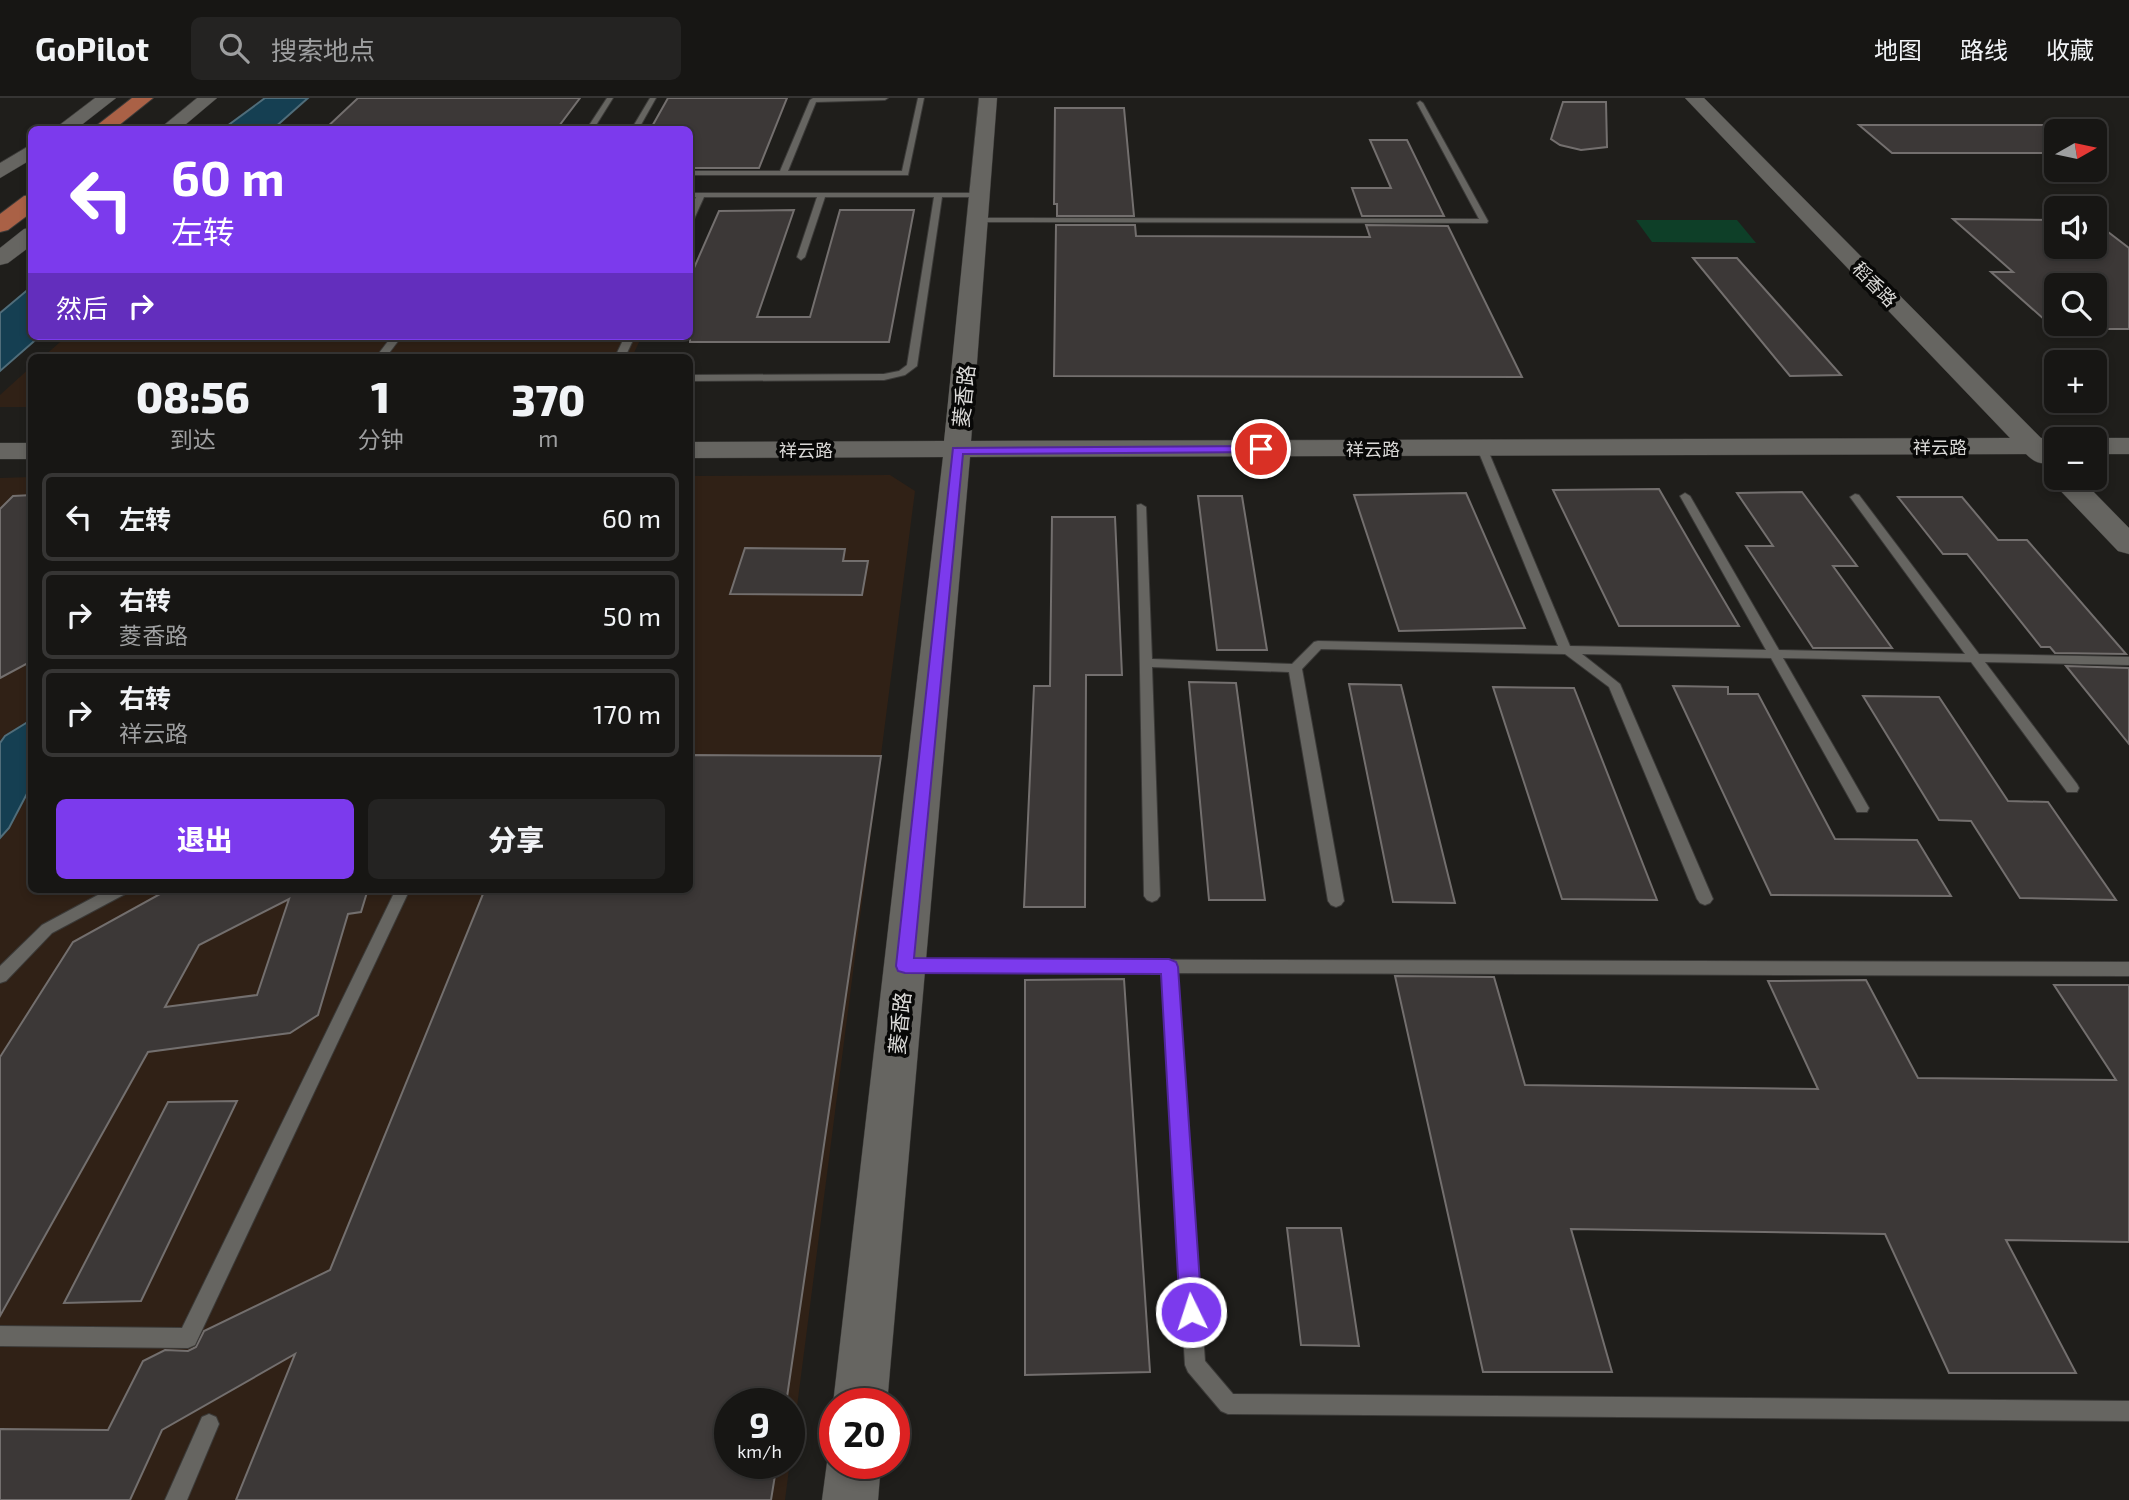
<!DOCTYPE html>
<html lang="zh">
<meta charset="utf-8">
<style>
body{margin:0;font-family:"Exo 2","Noto Sans SC",sans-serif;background:#242322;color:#f1f3f6;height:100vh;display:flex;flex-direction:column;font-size:26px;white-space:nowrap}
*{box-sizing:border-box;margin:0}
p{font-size:23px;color:#9e9fa0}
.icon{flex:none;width:38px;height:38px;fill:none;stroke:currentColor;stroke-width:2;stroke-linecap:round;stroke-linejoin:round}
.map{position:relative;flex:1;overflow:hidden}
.sheet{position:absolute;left:28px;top:256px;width:665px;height:539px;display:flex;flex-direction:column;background:#171614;border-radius:10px;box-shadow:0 4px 10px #0003,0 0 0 2px #363534}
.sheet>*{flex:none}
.top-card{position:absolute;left:28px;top:28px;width:665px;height:214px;border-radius:10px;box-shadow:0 4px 10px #0003,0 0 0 2px #363534;background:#7c3aed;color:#fff;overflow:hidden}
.needle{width:46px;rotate:81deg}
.buttons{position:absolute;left:2044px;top:21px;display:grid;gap:14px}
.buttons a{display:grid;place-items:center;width:63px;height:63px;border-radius:10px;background:#171614;box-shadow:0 4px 10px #0003,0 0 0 2px #363534;font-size:35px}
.speed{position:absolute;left:714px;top:1290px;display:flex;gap:14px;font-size:35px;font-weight:700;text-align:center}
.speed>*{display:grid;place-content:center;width:91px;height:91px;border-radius:50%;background:#171614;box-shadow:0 4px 10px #0003,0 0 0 2px #363534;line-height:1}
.speed small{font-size:18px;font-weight:400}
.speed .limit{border:10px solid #d22;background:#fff;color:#111}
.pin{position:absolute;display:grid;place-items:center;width:60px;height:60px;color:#fff;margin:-30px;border:4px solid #fff;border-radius:50%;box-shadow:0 2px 7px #0007}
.me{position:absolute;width:77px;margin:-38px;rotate:356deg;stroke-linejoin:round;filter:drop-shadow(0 0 5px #0008)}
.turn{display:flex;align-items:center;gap:24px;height:147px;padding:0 28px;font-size:32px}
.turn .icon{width:91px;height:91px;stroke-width:2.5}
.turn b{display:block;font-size:49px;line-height:60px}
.then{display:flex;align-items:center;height:66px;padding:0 28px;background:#0003;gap:14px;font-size:26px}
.eta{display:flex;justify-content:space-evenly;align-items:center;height:119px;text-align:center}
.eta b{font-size:42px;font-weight:800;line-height:49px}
.action{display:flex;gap:14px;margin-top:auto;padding:14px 28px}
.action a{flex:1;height:80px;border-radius:10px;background:#7c3aed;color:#fff;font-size:28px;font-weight:800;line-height:80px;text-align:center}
.action a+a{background:#242322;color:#f1f3f6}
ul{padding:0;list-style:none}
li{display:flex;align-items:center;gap:21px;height:88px;margin:0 14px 10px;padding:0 14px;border:4px solid #363534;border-radius:10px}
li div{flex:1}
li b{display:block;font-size:26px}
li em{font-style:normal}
header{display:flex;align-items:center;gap:42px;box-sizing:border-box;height:98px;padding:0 35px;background:#171614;border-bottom:2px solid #363534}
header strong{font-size:33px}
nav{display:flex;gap:38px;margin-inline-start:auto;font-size:24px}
.search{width:490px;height:63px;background:#242322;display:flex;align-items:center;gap:18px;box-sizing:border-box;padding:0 24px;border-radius:10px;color:#9e9fa0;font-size:26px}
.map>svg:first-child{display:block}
.commercial{fill:#302116;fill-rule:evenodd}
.green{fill:#0e3f28}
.water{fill:#153f52;stroke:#506d7a;stroke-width:2}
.building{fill:#3c3837;stroke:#736f6e;stroke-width:2;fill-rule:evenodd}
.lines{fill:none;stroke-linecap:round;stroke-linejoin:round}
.service-casing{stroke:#3b3a38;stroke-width:2}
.tertiary-casing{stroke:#3b3a38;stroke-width:1}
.primary-casing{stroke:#3b3a38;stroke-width:2}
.service{fill:#666561;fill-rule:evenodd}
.tertiary{fill:#666561;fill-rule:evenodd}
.primary{fill:#aa6146;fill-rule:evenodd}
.route{fill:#7c3aed;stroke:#51269a;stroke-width:2}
.labels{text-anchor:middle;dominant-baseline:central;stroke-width:7;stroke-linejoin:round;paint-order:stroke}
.far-street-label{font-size:18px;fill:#dad9d7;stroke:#080807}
.street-label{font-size:21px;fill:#dad9d7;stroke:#080807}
</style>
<header>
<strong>GoPilot</strong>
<div class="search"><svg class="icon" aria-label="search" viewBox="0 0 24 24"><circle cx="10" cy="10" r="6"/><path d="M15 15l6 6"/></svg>搜索地点</div>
<nav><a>地图</a><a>路线</a><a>收藏</a></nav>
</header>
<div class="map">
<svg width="2129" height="1402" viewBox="0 0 2129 1402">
<rect width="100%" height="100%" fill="#1f1e1b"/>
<g class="commercial">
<path d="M67,238h575l-10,21h-589z"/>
<path d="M31,269v40h-31v-12z"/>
<path d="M890,377l25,16 -130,1009h-785v-1022l31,-1 1,412h658v-413zM730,1306h59v59h-59z"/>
</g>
<path class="green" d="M1636,122h101l19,23 -104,-1z"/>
<g class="water">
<path d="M265,0h43l-35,31h-50z"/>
<path d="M31,189l1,49h8l-40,35v-58z"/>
<path d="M31,622v66l-22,42 -9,10v-95l5,-7z"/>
</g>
<g class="building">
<path d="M358,0h222l-24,32h-232z"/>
<path d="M668,0h119l-28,70h-69v-38h-40z"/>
<path d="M1563,4h43l1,45 -26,3 -21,-5 -9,-6z"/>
<path d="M1055,10h69l10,108h-77v-12h-3z"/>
<path d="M1859,27h203l10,6h-16v22h-164z"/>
<path d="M1370,42h37l37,76h-82l-10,-28h39z"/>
<path d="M794,112l-37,107h53l30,-107h74l-25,132h-199v-65l29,-66z"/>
<path d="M1953,121l103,1v27h39v-25l34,26v81h-74l-64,-57h22zM2056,187h39v39h-39z"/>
<path d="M1056,127h79l1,11 234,1 -4,-12 82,1 74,151 -468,-1z"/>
<path d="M1693,160h44l104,117 -51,1z"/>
<path d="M1659,391l37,64 43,73h-120l-66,-136z"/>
<path d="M1802,394l55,74h-24l59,82h-79l-67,-102h27l-36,-53z"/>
<path d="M1466,395l59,135 -126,3 -45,-136z"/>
<path d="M32,397v166l-32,17v-169l13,-13z"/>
<path d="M1198,398h44l25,154h-50z"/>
<path d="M1898,399h64l36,43h29l99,114 -71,-1 -5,-6h-9l-74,-93h-24z"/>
<path d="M1052,419h63l7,158h-36l-1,232h-61l10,-221h16z"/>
<path d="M745,450l100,1 -2,12h25l-6,34 -132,-1z"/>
<path d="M2066,568l63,2v76z"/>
<path d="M1189,584l47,1 29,217h-56z"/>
<path d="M1349,586l52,1 54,218 -62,-1z"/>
<path d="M1673,588l55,1v7h30l77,145 82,1 34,56 -180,-1z"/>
<path d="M1493,589l81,1 83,212 -95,-1z"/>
<path d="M1863,598l76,1 69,104 40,1 68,98 -96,-2 -49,-77 -32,-1z"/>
<path d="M690,657l191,1 -95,648h-56v59h47l-6,37h-535l59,-146 -133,76 -32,70h-130v-71l108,1 35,-69 22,-11 23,1 8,-4 8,-16 126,-61 155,-381h205z"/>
<path d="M169,791h199l-7,23 -13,2 -30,101 -28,18 -142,19 -148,264v-259l73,-115zM289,801l-32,96 -92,12 34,-62z"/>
<path d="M1395,878l99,1 31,108 293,4 -50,-108 98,-1 52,98 198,2 -62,-95h75v257l-123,-2 70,133h-127l-64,-139 -314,-5 41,143h-129z"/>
<path d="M1124,881l26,393 -125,3v-395z"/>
<path d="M237,1003l-96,200 -77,2 104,-201z"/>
<path d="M1287,1130h54l18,118 -58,-1z"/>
</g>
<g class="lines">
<g class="service-casing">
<g id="service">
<path d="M607,0h6l-20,32h-7z"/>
<path d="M650,0h6l-18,32h-7z"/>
<path d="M813,0h75l-3,2 -69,2 -28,69h114l16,-73h6l-16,77h-218v-4h90l30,-71z"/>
<path d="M1420,3l3,2 65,118 -1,2 -507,-1 -4,-2 4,-2 499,1 -62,-116z"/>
<path d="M690,95h292l4,2 -4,2h-40l-25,169 -12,9 -21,5 -194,1v-6l194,-1 15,-3 8,-6 27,-168h-109l-20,60 -4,3 -4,-3 20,-60h-113l-10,22 -4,2v-10l6,-14h-6z"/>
<path d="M392,238h10l-16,21h-10z"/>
<path d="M625,238h10l-10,21h-10z"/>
<path d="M1482,347l5,3 83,198 196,4 -86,-154 5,-3 5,3 89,154 186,4 -115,-157 5,-3 4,1 120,159 150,3v8l-144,-3 92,122 2,4 -2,4h-10l-96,-130 -188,-4 86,150 -2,4h-10l-86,-154 -189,-4 38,30 93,215 -3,4 -5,2 -5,-2 -3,-4 -88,-212 -44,-33 -244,-5 -19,20 42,232 -3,4 -5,2 -5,-2 -3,-4 -39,-229 -137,-5 8,229 -3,4 -5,2 -5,-2 -3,-4 -7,-391 4,-1 5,3 6,152 140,5 22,-22 4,-1 240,5 -81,-198z"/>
<path d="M109,791h20l-2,4 -75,40 -46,48 -6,2v-17l42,-41z"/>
<path d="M396,791h14l-215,456 -7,3 -188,-2v-20l182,2z"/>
<path d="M906,861l1223,3v14l-952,-3 28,388 28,33 896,7v20l-901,-7 -7,-3 -33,-39 -3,-7 -23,-392h-256l-6,-2 -2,-5 2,-5z"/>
<path d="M209,1316l7,3 3,7 -32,76h-22l37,-83z"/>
</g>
</g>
<g class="tertiary-casing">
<g id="tertiary">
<path d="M95,0h21l-41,32h-22z"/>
<path d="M197,0h20l-38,32h-21z"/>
<path d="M979,0h18l-26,343 1039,-3 -325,-340h19l337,340 21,1h-6v18l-3,5c-12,3 -18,1 -27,-8l-1056,3 -83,947h-52v3l-2,-3 110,-947 -253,1v-16l254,-1z"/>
<path d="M32,46v15l-32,19v-15z"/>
<path d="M32,130v17l-24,18 -8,2v-17l24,-19z"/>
<path d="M2095,340h34v16h-34v-15h-6z"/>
<rect x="0" y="345" width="32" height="16"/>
<path d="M2054,374h2v6h24l49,50v26l-11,-3 -64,-67 -4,-6z"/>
<path d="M835,1346v19h46l-3,37h-56l5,-37z"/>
</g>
</g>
<g class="primary-casing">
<g id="primary">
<path d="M132,0h21l-40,32h-22z"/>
<path d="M32,97v17l-24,18 -8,2v-18l24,-18z"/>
</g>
</g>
<use href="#service" class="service"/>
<use href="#tertiary" class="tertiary"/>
<use href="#primary" class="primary"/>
</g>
<path class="route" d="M1261,348l6,3 -1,3 -303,2 -49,504 255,1 7,3 2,5 24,345 -3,8 -8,3 -7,-3 -4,-8 -19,-338 -256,-1 -7,-2 -2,-5 57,-518z"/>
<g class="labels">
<g class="far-street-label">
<text transform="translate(1875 186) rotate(46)">稻香路</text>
<text x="1940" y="349">祥云路</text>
<text x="1373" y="351">祥云路</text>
<text x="806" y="352">祥云路</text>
</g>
<g class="street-label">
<text transform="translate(963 298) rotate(-84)">菱香路</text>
<text transform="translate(899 925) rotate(-84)">菱香路</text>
</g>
</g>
</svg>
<div class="buttons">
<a><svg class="needle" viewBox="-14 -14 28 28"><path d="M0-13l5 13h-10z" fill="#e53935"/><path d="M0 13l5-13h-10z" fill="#9e9fa0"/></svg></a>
<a><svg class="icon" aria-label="sound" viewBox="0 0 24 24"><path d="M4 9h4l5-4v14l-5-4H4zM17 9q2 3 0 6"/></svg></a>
<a><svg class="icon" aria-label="search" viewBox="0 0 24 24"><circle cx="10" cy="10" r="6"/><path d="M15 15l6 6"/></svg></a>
<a>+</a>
<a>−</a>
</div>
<div class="speed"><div>9<small>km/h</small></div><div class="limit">20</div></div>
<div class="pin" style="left:1261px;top:351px;background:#d93025"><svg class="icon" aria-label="arrive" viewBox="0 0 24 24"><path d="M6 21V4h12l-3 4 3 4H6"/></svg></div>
<svg class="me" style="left:1191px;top:1214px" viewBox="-20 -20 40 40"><circle r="17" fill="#7c3aed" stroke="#fff" stroke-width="3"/><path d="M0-11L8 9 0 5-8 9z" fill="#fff"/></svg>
<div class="top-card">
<div class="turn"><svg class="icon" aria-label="left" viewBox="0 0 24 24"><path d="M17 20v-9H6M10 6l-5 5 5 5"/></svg><div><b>60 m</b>左转</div></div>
<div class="then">然后<svg class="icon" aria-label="right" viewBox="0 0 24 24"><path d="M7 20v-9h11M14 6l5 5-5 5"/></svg></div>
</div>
<section class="sheet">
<div class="eta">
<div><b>08:56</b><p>到达</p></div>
<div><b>1</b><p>分钟</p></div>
<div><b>370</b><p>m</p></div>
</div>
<ul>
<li><svg class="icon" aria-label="left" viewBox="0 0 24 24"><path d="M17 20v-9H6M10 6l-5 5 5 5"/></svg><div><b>左转</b></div><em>60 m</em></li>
<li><svg class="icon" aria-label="right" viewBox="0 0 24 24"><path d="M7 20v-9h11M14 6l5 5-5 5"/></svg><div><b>右转</b><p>菱香路</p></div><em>50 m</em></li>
<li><svg class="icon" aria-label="right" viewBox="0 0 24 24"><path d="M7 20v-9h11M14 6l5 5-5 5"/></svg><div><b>右转</b><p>祥云路</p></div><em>170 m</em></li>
</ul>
<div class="action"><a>退出</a><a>分享</a></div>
</section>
</div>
